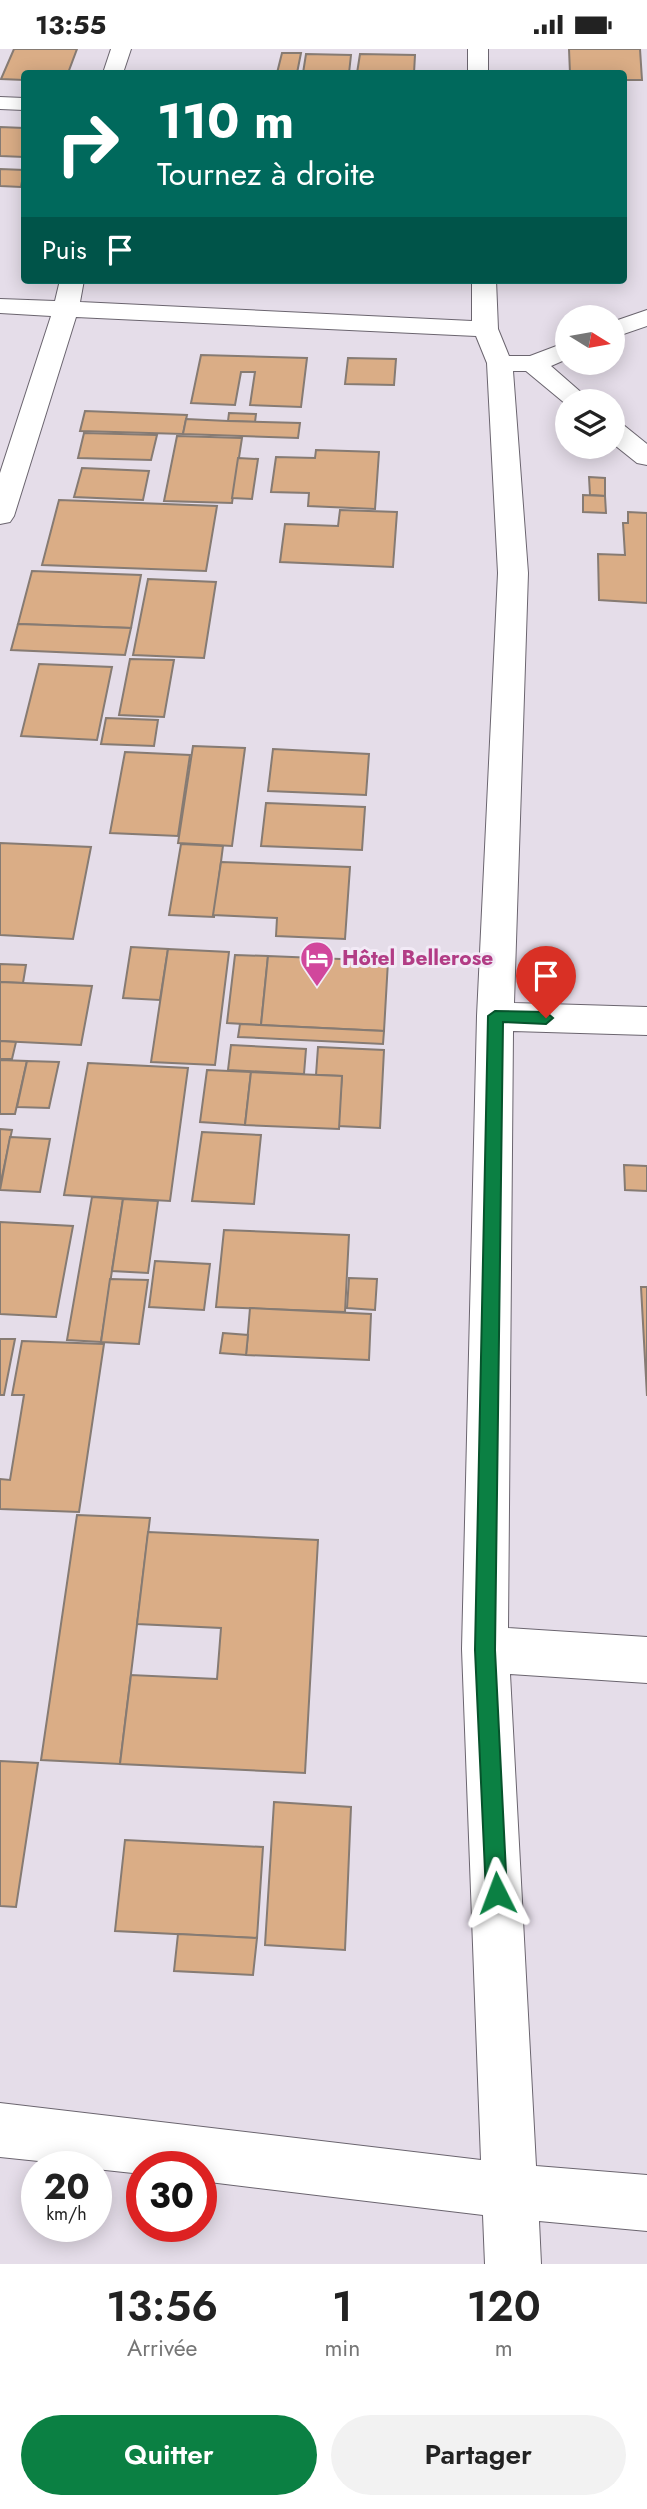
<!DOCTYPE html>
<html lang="fr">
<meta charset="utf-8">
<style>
body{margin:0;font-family:Jost,sans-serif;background:#f2f2f2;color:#222;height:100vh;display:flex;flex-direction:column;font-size:26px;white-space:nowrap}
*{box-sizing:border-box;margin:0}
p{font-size:23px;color:#767676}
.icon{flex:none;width:38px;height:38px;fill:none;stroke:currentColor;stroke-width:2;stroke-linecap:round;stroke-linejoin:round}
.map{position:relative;height:2215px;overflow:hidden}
.sheet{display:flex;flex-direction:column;background:#fff;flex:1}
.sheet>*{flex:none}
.guide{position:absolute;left:21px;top:21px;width:606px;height:214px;border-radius:7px;box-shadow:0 4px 18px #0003;background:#00695c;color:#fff;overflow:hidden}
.needle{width:46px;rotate:101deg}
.buttons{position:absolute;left:555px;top:256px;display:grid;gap:14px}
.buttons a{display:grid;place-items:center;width:70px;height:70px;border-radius:50%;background:#fff;box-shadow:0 4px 18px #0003;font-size:35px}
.speed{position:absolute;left:21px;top:2102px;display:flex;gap:14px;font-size:35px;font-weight:700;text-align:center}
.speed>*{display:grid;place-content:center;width:91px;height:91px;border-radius:50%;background:#fff;box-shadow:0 4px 18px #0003;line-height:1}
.speed small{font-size:18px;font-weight:400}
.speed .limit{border:10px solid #d22;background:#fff;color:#111}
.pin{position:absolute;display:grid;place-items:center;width:60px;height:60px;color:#fff;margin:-72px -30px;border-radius:50% 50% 50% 0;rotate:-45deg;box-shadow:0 0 7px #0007}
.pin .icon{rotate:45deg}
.me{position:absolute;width:77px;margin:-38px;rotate:357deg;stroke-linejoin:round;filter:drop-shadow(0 0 5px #0008)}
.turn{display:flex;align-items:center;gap:24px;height:147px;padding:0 21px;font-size:32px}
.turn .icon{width:91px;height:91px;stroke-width:2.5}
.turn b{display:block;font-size:49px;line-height:60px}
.then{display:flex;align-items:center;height:66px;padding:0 21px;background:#0003;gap:14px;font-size:26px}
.eta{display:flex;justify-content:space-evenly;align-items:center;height:119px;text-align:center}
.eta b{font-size:42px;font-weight:600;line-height:49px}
.action{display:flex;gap:14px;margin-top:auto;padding:14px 21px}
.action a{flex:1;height:80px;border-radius:42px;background:#0b8043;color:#fff;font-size:28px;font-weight:600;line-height:80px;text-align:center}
.action a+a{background:#f2f2f2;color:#222}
.status{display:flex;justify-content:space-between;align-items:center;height:49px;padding:0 35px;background:#fff;direction:ltr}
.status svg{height:19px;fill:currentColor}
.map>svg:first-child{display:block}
.building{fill:#daad86;stroke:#867b73;stroke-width:2}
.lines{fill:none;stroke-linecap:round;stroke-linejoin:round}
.minor-casing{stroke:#6b656f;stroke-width:2}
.minor{fill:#fff;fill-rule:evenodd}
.route{fill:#0b8043;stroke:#07532c;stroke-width:2}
.labels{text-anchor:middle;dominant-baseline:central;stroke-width:6;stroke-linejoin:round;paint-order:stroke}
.hotel-label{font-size:21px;font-weight:bold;fill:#b23c85;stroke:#f2eaf6;text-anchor:start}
</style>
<div class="status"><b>13:55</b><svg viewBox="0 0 49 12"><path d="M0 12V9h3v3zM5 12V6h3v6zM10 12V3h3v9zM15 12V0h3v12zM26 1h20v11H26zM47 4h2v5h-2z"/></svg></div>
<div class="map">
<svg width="647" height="2215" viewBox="0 0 647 2215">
<rect width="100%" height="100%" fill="#e5dde9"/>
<g class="building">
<path d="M14,0h63l-9,24h-44v7l-23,-1z"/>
<path d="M569,0h71l2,31h-19v-7h-53z"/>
<path d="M282,4h19l-4,20h-20z"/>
<path d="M306,5l45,1 -2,18h-46z"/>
<path d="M360,5l55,1 -1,18h-57z"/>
<path d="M0,78l24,1v29l-24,-1z"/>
<path d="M0,120l24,1 -3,17 -21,-1z"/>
<path d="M201,306l106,3 -6,49 -51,-2 5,-33h-14l-6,33 -44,-2z"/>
<path d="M348,309l48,1 -2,26 -49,-1z"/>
<path d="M85,362l102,4 -4,19 -103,-3z"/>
<path d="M229,364l27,1 -1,8 -27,-1z"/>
<path d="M186,370l42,2 72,2 -2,15 -115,-4z"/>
<path d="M84,384l73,2 -6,25 -73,-2z"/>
<path d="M177,387l65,2 -10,65 -68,-2z"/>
<path d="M316,401l63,2 -4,57 -67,-3 1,-13 -38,-1 5,-35 39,1z"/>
<path d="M238,409l20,1 -6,40 -20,-1z"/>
<path d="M82,419l67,3 -6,29 -69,-3z"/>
<path d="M589,428l16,1v18l-15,-1z"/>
<path d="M583,446l22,1 1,17 -23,-1z"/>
<path d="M59,451l158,6 -11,65 -164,-6z"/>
<path d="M340,461l57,2 -4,55 -113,-5 5,-38 53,2z"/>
<path d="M628,463l19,1v90l-48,-3 -1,-46 27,1 -2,-32h5z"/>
<path d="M32,522l109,4 -10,53 -113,-4z"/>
<path d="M148,530l68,3 -12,76 -71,-3z"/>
<path d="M18,575l113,4 -6,27 -114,-5z"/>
<path d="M130,610l44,1 -10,57 -45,-2z"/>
<path d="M39,615l73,3 -15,73 -76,-4z"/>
<path d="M106,669l52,2 -4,26 -53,-2z"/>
<path d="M193,697l52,2 -13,98 -54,-3z"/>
<path d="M273,700l96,5 -3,41 -98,-4z"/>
<path d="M125,703l65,3 -12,81 -68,-3z"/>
<path d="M266,754l99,4 -3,43 -101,-4z"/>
<path d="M0,794l91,4 -18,92 -73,-4z"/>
<path d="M181,795l42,2 -9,71 -45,-2z"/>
<path d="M221,813l129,5 -5,72 -69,-3 1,-18 -64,-3z"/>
<path d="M131,898l37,2 -8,51 -37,-2z"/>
<path d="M168,900l61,3 -14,113 -64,-3z"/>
<path d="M235,906l33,1 -7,69 -34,-2z"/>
<path d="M268,907l120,5 -4,70 -123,-6z"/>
<path d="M0,915l26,1 -3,18 -23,-1z"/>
<path d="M0,933l92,4 -11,59 -81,-4z"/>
<path d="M240,975l144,7 -1,13 -145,-7z"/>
<path d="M0,992l16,1 -4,17h-12z"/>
<path d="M231,996l75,4 -2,25 -76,-4z"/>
<path d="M318,998l66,3 -4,78 -42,-2 4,-50 -26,-1z"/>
<path d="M0,1011l27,1 -12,53h-15z"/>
<path d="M27,1012l32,1 -10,46 -32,-1z"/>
<path d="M88,1014l100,5 -18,133 -106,-6z"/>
<path d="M207,1021l44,2 -6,53 -45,-3z"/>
<path d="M251,1023l91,4 -3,53 -94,-4z"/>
<path d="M0,1080l12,1 -12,56z"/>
<path d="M202,1083l59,3 -7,69 -62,-3z"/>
<path d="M10,1088l40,2 -10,53 -40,-2z"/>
<path d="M624,1116l23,1v25l-22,-1z"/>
<path d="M92,1148l31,2 -22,143 -34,-2z"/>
<path d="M123,1150l35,2 -10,72 -36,-2z"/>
<path d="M0,1173l73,4 -17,91 -56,-3z"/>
<path d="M224,1181l125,5 -4,77 -129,-5z"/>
<path d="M155,1212l55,3 -6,46 -55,-3z"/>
<path d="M349,1229l28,1 -2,31 -28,-2z"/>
<path d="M110,1230l38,1 -9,64 -38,-2z"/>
<path d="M641,1238h6v109z"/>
<path d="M250,1259l121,6 -2,46 -123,-5z"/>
<path d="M223,1284l25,2 -2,20 -26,-2z"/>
<path d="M0,1290h15l-11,56h-4z"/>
<path d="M22,1292l82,3 -25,168 -79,-3v-30l10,1 14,-85h-12z"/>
<path d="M77,1466l73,3 -30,246 -79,-4z"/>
<path d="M148,1483l170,8 -13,233 -185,-9 11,-89 86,4 4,-51 -84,-4z"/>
<path d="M0,1712l38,2 -22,144 -16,-1z"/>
<path d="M274,1753l77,5 -6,143 -80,-5z"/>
<path d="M125,1791l138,7 -6,91 -142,-7z"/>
<path d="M178,1885l79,4 -4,37 -79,-4z"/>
</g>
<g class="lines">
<g class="minor-casing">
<g id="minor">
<path d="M111,0h20l-8,24h-20z"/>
<rect x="468" y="0" width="20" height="24"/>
<path d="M0,48l24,1v12l-24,-1z"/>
<path d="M60,231h24l-4,22 392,19v-41h24l2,49 11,27h21l37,-14v17l-16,7 40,35h-24v4l-41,-34h-13l15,202 -14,430 133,4v28l-134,-4 -5,597 139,9v46l-137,-9 26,492 111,9v56l-108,-10 2,43h-56l-2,-49 -282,-34v-14h-59v7l-46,-5v-2l-96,-10v-54l481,57 -19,-511 15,-633 21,-443 -11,-210 -11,-27 -400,-19 -62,199 -4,6 -10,2v-51l51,-157 -51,-3v-14l55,2z"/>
<path d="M647,261v16l-35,12v-16z"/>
<path d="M612,372l9,2 26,21v21l-10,-2 -25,-20z"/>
</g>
</g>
<use href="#minor" class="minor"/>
</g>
<path class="route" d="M495,962l51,1 7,6 -7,6 -43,-2 -8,628 12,243 -3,7 -7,3 -8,-3 -3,-7 -11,-243 13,-634z"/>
<defs>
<g id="hotel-pin" transform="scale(1.75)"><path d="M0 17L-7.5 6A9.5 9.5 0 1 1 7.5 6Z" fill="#d1479c" stroke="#f2eaf6"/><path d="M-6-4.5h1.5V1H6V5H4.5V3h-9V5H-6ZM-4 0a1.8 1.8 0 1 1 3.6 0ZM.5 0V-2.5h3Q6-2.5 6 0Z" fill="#fff"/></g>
</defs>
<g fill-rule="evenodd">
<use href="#hotel-pin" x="317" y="909"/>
</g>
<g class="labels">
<g class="hotel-label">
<text x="342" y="909">Hôtel Bellerose</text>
</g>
</g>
</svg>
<div class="buttons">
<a><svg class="needle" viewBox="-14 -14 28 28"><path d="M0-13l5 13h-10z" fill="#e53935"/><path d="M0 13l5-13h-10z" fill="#767676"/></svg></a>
<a><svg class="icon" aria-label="layers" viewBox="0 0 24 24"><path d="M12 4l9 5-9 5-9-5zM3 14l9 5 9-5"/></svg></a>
</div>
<div class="speed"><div>20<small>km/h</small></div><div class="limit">30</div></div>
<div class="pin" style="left:546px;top:969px;background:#d93025"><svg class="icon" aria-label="arrive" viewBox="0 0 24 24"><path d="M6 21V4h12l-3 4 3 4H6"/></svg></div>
<svg class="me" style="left:497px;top:1844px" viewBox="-20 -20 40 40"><path d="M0-17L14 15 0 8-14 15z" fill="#0b8043" stroke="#fff" stroke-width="4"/></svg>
<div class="guide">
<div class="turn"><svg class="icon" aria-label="right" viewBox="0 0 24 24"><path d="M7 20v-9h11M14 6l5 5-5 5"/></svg><div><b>110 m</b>Tournez à droite</div></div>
<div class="then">Puis<svg class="icon" aria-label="arrive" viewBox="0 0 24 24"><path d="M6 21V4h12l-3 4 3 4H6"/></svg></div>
</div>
</div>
<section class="sheet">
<div class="eta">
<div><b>13:56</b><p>Arrivée</p></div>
<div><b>1</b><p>min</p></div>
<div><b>120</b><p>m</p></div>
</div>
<div class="action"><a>Quitter</a><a>Partager</a></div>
</section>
